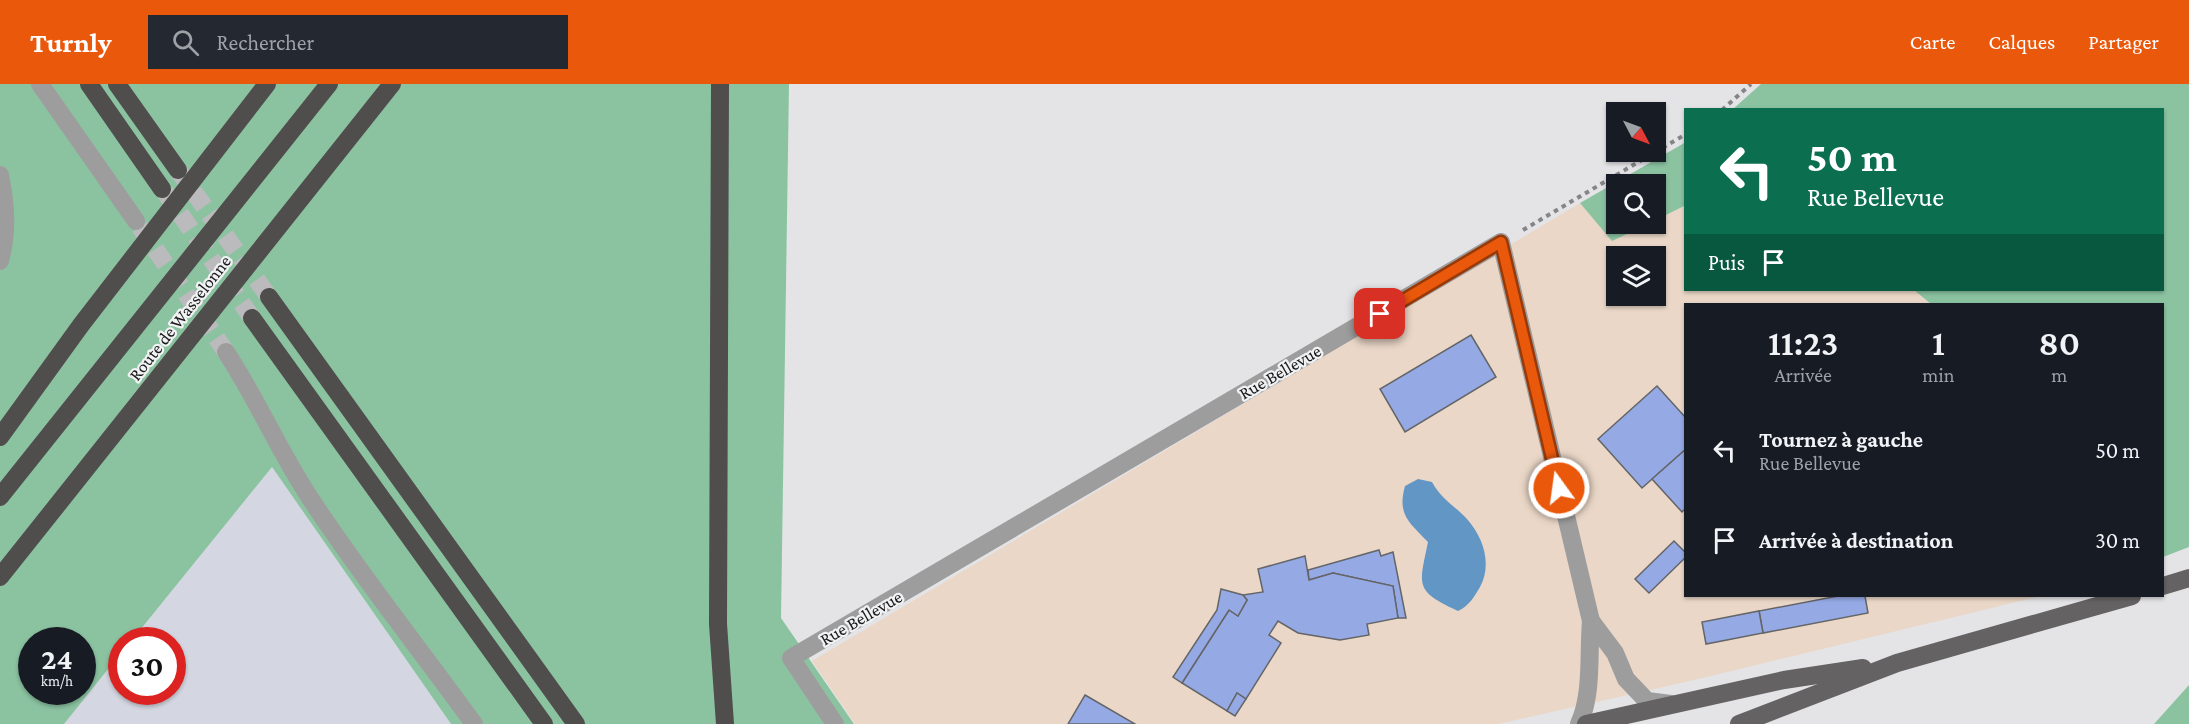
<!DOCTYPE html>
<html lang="fr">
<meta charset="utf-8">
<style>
body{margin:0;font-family:"Crimson Pro",serif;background:#242831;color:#f1f3f6;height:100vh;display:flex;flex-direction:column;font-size:22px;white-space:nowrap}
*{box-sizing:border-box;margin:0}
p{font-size:20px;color:#9ea1a6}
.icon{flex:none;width:33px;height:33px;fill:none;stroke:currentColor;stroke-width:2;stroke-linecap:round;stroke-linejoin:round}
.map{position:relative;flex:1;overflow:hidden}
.sheet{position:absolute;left:1684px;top:219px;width:480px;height:294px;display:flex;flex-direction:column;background:#171b24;border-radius:0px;box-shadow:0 2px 4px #0004}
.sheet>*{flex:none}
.top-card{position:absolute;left:1684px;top:24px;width:480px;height:183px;border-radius:0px;box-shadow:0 2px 4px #0004;background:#0b6e4f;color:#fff;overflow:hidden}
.needle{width:39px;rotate:131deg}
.tools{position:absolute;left:1606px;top:18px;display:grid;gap:12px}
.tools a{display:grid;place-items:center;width:60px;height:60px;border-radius:0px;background:#171b24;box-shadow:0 2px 4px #0004;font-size:30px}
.speed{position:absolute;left:18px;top:543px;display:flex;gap:12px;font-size:30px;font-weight:700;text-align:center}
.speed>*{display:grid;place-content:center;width:78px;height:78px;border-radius:50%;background:#171b24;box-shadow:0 2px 4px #0004;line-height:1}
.speed small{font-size:15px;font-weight:400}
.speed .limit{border:9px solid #d22;background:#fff;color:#111}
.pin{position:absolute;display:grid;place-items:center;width:51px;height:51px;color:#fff;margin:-26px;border-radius:12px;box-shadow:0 3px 9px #0006}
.me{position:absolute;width:66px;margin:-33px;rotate:346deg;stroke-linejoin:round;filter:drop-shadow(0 0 4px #0008)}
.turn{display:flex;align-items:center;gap:21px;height:126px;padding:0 24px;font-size:27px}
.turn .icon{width:78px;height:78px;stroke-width:2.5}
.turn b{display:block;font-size:42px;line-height:51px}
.then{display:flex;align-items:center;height:57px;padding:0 24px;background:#0003;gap:12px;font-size:22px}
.eta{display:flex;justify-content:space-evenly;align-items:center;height:102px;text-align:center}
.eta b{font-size:36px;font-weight:600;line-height:42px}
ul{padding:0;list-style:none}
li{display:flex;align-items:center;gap:18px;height:90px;padding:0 24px}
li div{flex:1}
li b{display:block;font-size:22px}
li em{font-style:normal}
header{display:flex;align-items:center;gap:36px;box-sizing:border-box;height:84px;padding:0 30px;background:#ea580c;color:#fff}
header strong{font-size:28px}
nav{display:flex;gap:33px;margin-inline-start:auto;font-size:21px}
.search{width:420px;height:54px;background:#242831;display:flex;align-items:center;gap:15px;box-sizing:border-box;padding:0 21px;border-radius:0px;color:#9ea1a6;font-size:22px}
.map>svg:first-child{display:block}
.built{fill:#d4d7e1}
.industrial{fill:#ead7c7;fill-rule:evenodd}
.green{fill:#8bc3a1;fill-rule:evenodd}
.water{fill:#6296c5}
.building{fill:#95a9e5;stroke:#646567;stroke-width:1.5}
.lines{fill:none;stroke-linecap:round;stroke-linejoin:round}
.minor-tunnel{stroke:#bbbbbe;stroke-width:18;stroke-dasharray:18 9;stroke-linecap:butt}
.highway-tunnel{stroke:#bbbbbe;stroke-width:18;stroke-dasharray:18 9;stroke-linecap:butt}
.path{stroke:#858587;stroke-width:4;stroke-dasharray:4.5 4.5;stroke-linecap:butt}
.minor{stroke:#9e9d9d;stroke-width:18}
.major{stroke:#646262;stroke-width:18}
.highway{stroke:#504d4d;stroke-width:18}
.route-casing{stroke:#983908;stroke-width:15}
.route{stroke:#ea580c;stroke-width:10}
.labels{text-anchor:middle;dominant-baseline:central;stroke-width:4.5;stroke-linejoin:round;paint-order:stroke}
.street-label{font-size:18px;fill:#19191a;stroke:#f1f2f4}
</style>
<header>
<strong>Turnly</strong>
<div class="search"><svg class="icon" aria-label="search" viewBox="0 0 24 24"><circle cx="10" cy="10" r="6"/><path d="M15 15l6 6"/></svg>Rechercher</div>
<nav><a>Carte</a><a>Calques</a><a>Partager</a></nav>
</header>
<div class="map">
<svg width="2189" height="640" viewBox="0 0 2189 640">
<rect width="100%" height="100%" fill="#e4e4e7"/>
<path class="built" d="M272,383l179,257h-387l57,-71 1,39h50v-52h-40z"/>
<path class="industrial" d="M1580,119l32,37 36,-16h8v-4l30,-15v85h228l17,14h-245v292h355l-351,85 -192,43h-643l-43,-63zM1617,172h39v40h-39z"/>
<g class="green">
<path d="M0,0h789l-8,534 73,106h-403l-179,-257 -140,173h-10l-1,13 -57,71h-64zM32,556h50v52h-50z"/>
<path d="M1761,0h428v463l-26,10v-253h-232l-17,-14h249v-180l-430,-1z"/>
<path d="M1686,58v63l-30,15v-36h-39v40h31l-36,17 -32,-38z"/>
<path d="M2189,601v39h-35z"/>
</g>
<path class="water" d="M1418,395l14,3c9,17 23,24 35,37 17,19 25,46 13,68 -6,10 -11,19 -22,24 -44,-20 -39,-25 -30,-69 -19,-20 -31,-27 -23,-56z"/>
<g class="building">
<path d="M1471,251l25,42 -91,55 -25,-43z"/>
<path d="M1657,302l29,32v31l-44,39 -44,-49z"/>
<path d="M1686,365v59l-4,4 -30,-33z"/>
<path d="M1674,457l12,12v4l-37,36 -14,-14z"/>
<path d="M1379,466l2,6 12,-4 13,66h-8l-5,-32 -60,-13 -24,7 -1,-10z"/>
<path d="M1305,472l4,24 24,-7 60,13 5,32 -31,6 2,11 -29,5 -42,-7 -20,-12 -9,14 12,8 -35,56 -9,-6 -10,18 -45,-28 47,-73 9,6 9,-16 -4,-5 20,-3 -5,-23z"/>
<path d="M1221,505l22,6 4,5 -9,16 -9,-6 -47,73 -9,-6 44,-67z"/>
<path d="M1838,512h27l3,17 -105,20 -4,-22z"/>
<path d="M1759,527l4,22 -57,11 -4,-22z"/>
<path d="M1237,609l9,6 -11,17 -8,-5z"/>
<path d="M1085,611l50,29h-67z"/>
</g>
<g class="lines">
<path class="minor-tunnel" d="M140,143l86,125"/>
<g class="highway-tunnel">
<path d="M178,86l91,127"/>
<path d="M165,108l87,126"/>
</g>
<g class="path">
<path d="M1722,26l29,-26"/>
<path d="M1523,146l163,-96"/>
</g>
<g class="minor">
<path d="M40,0l96,137"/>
<path d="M0,91c6,30 8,56 0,86"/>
<path d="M226,268c31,47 53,99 84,146 51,78 110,151 164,226"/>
<path d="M835,640l-44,-66 710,-416 90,379"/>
<path d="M1579,640c14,-31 9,-70 12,-103l24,32 11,26 21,22 24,3"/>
</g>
<g class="major">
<path d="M2163,502l26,-8"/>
<path d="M1586,640l198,-44 79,-12"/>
<path d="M1739,640l158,-61 235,-67"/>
</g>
<g class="highway">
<path d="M89,0l73,105"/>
<path d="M117,0l61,86"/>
<path d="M720,0l-2,540 7,100"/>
<path d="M269,213l307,427"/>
<path d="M252,234l292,406"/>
<path d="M0,353l81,-112 186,-241"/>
<path d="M0,413l329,-413"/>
<path d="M0,493l392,-493"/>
</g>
</g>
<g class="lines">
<g class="route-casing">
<path id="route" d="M1380,230l121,-72 58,246"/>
</g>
<use href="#route" class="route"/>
</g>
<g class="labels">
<g class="street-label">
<text transform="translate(180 234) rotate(-52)">Route de Wasselonne</text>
<text transform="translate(1280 288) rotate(-30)">Rue Bellevue</text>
<text transform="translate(861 534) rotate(-30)">Rue Bellevue</text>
</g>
</g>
</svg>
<div class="tools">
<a><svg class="needle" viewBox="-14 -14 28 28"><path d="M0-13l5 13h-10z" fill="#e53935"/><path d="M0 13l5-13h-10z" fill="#9ea1a6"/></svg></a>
<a><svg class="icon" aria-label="search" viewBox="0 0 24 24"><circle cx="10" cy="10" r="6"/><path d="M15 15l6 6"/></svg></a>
<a><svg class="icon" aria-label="layers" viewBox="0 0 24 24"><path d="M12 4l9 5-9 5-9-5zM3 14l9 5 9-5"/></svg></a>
</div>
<div class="speed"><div>24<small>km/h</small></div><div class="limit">30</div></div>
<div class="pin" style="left:1380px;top:230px;background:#d93025"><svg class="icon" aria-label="arrive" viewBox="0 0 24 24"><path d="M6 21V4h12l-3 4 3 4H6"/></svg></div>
<svg class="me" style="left:1559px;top:404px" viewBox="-20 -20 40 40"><circle r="17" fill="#ea580c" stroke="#fff" stroke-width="3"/><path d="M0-11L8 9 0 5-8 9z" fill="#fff"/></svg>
<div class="top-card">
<div class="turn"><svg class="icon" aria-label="left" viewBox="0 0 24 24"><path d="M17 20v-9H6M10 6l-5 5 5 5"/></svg><div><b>50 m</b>Rue Bellevue</div></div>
<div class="then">Puis<svg class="icon" aria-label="arrive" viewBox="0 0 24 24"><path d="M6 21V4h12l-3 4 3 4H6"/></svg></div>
</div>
<section class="sheet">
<div class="eta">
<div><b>11:23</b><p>Arrivée</p></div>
<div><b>1</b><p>min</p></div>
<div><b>80</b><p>m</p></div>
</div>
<ul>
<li><svg class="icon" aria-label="left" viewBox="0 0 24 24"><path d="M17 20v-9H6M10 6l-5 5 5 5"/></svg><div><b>Tournez à gauche</b><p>Rue Bellevue</p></div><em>50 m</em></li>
<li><svg class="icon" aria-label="arrive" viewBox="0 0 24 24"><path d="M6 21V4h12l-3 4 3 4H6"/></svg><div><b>Arrivée à destination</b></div><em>30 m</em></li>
</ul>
</section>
</div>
